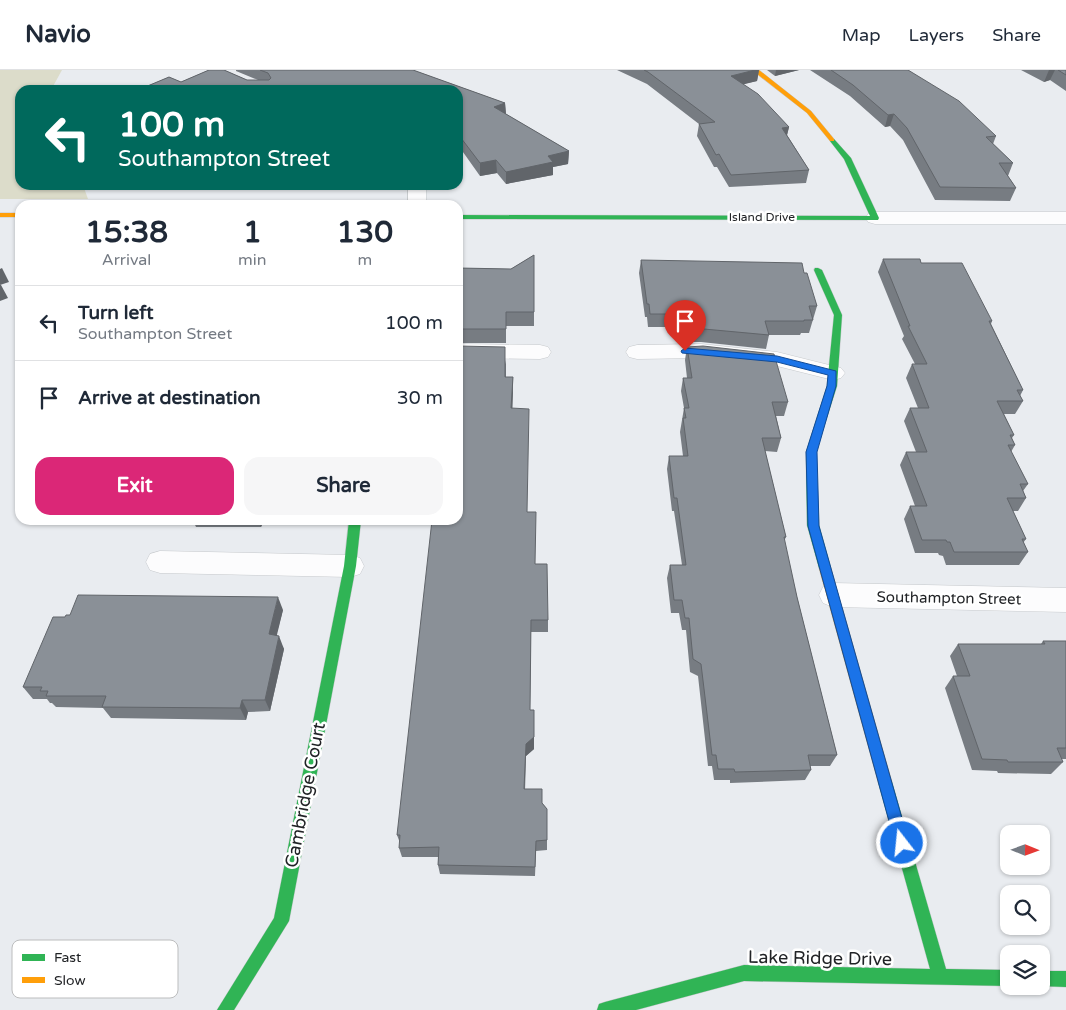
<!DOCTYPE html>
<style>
body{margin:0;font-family:"Varela Round",sans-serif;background:#f6f6f7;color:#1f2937;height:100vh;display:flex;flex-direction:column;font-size:19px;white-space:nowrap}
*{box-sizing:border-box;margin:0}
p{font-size:16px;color:#747a83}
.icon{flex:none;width:28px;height:28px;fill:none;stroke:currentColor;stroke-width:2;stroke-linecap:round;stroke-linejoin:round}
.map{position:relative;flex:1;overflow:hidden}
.side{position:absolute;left:15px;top:130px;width:448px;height:325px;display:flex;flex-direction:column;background:#fff;border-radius:15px;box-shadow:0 1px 4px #0004}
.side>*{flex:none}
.banner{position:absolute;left:15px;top:15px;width:448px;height:105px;border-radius:15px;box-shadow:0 1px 4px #0004;background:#00695c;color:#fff;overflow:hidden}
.needle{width:32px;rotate:91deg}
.buttons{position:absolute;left:1000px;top:755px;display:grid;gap:10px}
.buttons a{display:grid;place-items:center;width:50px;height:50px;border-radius:10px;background:#fff;box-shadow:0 1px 4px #0004;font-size:25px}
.pin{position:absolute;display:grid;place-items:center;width:42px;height:42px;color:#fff;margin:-51px -21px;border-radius:50% 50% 50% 0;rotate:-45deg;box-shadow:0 0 5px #0007}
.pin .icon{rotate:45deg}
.me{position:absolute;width:55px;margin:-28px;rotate:344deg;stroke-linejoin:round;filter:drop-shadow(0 0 4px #0008)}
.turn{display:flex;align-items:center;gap:18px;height:105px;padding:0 20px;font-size:22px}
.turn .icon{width:65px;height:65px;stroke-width:2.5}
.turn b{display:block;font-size:35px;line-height:42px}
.eta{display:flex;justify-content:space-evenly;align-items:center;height:85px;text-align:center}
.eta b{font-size:30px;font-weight:700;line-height:35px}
.cta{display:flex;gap:10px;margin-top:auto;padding:10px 20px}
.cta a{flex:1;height:58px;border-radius:15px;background:#db2777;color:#fff;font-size:20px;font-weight:700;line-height:58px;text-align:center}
.cta a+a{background:#f6f6f7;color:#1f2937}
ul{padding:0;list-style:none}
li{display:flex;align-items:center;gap:15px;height:75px;padding:0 20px;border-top:1px solid #e0e1e3}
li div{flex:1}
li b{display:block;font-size:19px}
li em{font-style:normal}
header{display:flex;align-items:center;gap:30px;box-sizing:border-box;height:70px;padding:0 25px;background:#fff;border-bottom:1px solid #e0e1e3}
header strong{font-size:24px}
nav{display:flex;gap:28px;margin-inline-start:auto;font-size:18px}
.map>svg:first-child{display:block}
.green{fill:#dcdcca}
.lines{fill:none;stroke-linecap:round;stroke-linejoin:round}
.street-casing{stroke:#c6c9cc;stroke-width:1}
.fast-casing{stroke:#c6c9cc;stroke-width:1}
.slow-casing{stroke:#c6c9cc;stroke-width:1}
.street{fill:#fcfcfd;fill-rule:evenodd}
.fast{fill:#30b455;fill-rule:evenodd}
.slow{fill:#ff9f0a;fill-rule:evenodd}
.wall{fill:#777c82}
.shaded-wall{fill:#61656a}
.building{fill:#8a9097;stroke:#61656a}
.route{fill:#1a73e8;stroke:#114b97}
.labels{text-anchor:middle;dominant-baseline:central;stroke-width:5;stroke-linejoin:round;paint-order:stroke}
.far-street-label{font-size:12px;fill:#212326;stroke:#fff}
.street-label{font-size:15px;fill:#212326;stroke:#fff}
.near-street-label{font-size:18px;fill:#212326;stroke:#fff}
.key{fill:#fff;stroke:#bcbdbe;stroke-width:1}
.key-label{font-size:14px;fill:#212326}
</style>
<header>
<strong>Navio</strong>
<nav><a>Map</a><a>Layers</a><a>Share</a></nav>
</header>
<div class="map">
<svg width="1066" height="940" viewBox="0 0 1066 940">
<rect width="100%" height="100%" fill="#e9ecf0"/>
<path class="green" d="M0,0h62l-11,20h-31v95h63l5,14h-88z"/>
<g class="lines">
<g class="street-casing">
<g id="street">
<rect x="408" y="115" width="18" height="20"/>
<path d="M875,142h191v12h-191l-7,-2 -2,-4 2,-4z"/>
<path d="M458,274l82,1 8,2 3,5 -3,5 -8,2 -82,-1z"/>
<path d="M701,274l76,8 64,16 4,5 -4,5 -8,2 -56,-14 -76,-8 -64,1 -8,-2 -3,-5 3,-5 8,-2z"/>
<path d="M160,481l190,4 10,3 4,8 -4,8 -10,3 -190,-4 -10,-3 -4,-8 4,-8z"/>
<path d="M833,513l233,5v24l-233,-5 -10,-4 -4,-8 4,-8z"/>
</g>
</g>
<g class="fast-casing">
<g id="fast">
<path d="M830,69h4l17,19 28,60 -1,2 -420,-1v-4l412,1 -26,-57 -14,-18z"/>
<path d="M815,198h3l4,2 20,45 -5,71 -21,66 3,73 12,43 -2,3h-8l-2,-3 -12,-43 -1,-73 21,-66 7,-71 -20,-45z"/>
<path d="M349,450h12l-5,46 -67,355 -55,89h-17l57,-92 70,-352z"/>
<path d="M885,705l5,2 2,5 54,187 63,1v16l-265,-5 -108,29h-39l2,-6 6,-2 139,-37 186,4 -52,-187 2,-5z"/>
<path d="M1041,901h25v16l-27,-1h2z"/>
</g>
</g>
<g class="slow-casing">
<g id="slow">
<path d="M752,0h7l52,41 23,28v2h-4l-23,-28z"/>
<rect x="0" y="143" width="20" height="4"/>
<path d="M825,493l4,2 2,3 61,214 -2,5 -5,2 -5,-2 -2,-5 -59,-214 2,-3z"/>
</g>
</g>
<use href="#street" class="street"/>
<use href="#fast" class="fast"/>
<use href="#slow" class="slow"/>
</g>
<g class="wall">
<path d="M209,0h15l23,10h11l-22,-9v-1h177l92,33 1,11 63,37 -1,13 -15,3v8l-47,9 -9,-11 -17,3 -22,-31v-55h-320l31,-13 12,5z"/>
<path d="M617,0h142l-2,11 -14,3 46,43 -2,8 22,35 -3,13 -77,4 -12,-20h-3l-17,-31 2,-12 -52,-40z"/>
<path d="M767,0h32l-24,6z"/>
<path d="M810,0h98l88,66 -3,8 20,19 -5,13 8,12 -6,13 -75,-1 -32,-60 -13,-14 -5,1 -35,-31z"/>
<path d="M1021,0h45v21l-16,-11 -6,2z"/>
<path d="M534,185v71h-28v17h-48v-75l53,1z"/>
<path d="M883,189l38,4 71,58 -1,3 32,66 -3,6 3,5 -8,13h-11l10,21 -2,3 3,7 -4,7 17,32 -5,7 3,7 -8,13h-5l13,28 -3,4 5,9 -9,13h-73l-3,-9 -4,-1 -1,-2h-23l-11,-34 6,-13h5l-15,-41 6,-13h10l-12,-31 6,-13h8l-12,-30 6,-14h3l-13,-25 2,-3 -26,-64z"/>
<path d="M641,190l163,13 13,33 -8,27h-8l-1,2h-31l-3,14 -65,-7h-19l-2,-15h-32l-1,-10h-2l-6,-44z"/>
<path d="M687,277l101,55 -4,14h-8l5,22 -4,14 -12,-1 21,86 -2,4 13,56 40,158 -7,11h-20l1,4 -6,10 -75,3v-3h-16l-2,-14h-4l-10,-90 -8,-4 -4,-42h-4l-3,-17h-8l-4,-35 3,-13h12l-8,-54h-2l-5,-42 2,-13h14l-3,-24 4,-24 -3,-17 2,-13h4l-2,-18z"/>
<path d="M506,290v17h7l-1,31 15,104 8,52 13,56v12h-17l-1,78 4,39 -8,7 -1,33 17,14 5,6v41l-11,1 -1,25 -95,-2 -2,-9v-8h-36l-3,-9 1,-5 -3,-8z"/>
<path d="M193,450h71l-3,7h-65z"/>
<path d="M283,540l-7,26 8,13 -14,62 -22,1 -2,8 -135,-2 -8,-10 -47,-1 -4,-4h-2l-3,-4h-14l-10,-12 42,-70z"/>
<path d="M1043,571h23v118h-5l2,3 -12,12 -53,-1 -1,-2 -25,-1 -27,-82 8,-12h4l-7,-20 8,-12h83z"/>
</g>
<g class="shaded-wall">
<path d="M755,0h4l-2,11 -28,7 2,-12z"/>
<path d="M776,0h23l-24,6z"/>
<path d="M1049,0h6l-5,10 -6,2z"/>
<path d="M505,33l1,12 -12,-8z"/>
<path d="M894,44l-4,12 -5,1 3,-12z"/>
<path d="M789,57l-3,12 -4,-11z"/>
<path d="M569,81l-1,13 -15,3v8l-47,9v-12l42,-16z"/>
<path d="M496,90l1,13 -17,3v-13z"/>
<path d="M2,198l7,14 -9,3v-16z"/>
<path d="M0,215h1l7,13 -8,3z"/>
<path d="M513,307v13l-1,32 -1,-14z"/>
<path d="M258,450h6l-3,7z"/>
<path d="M278,527l5,13 -9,37 -5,-13z"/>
<path d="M279,566l5,13 -14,62 -5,-11z"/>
<path d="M242,630l6,12 -2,8 -6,-12z"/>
<path d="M534,640v39l-8,7 -1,44 1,-56z"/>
</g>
<g class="building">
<path d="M209,0h15l23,10h22l2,-2 -3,-5 -8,-3h153l92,33 -11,4 75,44 -21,5 5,6 -47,10 -10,-12 -16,3 -22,-29v-44h-320l31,-13 12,5z"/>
<path d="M644,0h111l-24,6 27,18 31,33 -7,1 27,42 -78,5 -12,-21 -3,1 -17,-31 16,-2 -67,-50z"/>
<path d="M831,0h77l51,31 37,35 -10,1 27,26h-14l17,25 -76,-1 -33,-59 -13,-14 -6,1 -35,-30z"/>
<path d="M1058,0h8v5z"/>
<path d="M534,185v57h-28v17h-48v-61l53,1z"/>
<path d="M883,189h37l1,4h41l30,58h-3l34,69h-6l6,11h-26l17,34h-4l5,10h-7l20,39h-8l6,14h-19l19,41h-4l6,13h-74l-4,-10h-3l-1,-2h-24l-12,-34h17l-21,-54h21l-17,-44h19l-17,-44h15l-19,-38h2z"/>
<path d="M641,190l161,3 2,10h3l10,33h-8l4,14h-9v1h-39l4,14 -65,-6h-20l-2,-15h-32l-1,-10h-2z"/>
<path d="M458,276l47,1v30h8l-2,31 18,1 -2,103h9l-1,52h12l1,56h-17l-1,90h4v27l-8,7 -2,45h18v14l5,6v31l-11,1 -1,26 -97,-2 1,-18 -40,1 1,-13h-3l35,-315h26z"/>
<path d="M703,276l71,8 14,48h-16l9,36h-19l24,99h-2l13,60 40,158h-29l3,15 -76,2 -1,-3h-16l-2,-14h-4l-11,-91 -8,-5 -4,-41h-4l-3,-18h-8l-4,-35h16l-9,-67h-3l-5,-42h19l-5,-38h3l-2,-10h5l-6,-30h9l-5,-31z"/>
<path d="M78,525l200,2 -9,37 10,2 -14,64h-23l-2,8 -138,-1 4,-11h-60l2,-5h-8l2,-4h-19l30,-70h12l1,-2h4z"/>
<path d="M1043,571h23v107h-9l6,14h-55l-1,-2 -25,-1 -29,-83h17l-12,-32h87z"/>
</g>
<path class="route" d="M685,278l92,8 59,15v15l-19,66 2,74 90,317 -2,6 -5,2 -5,-2 -2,-6 -87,-317 -2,-74 21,-66 1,-11 -51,-13 -95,-9 -1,-2z"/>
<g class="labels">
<g class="far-street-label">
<text x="762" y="147">Island Drive</text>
</g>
<g class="street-label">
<text transform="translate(949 528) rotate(1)">Southampton Street</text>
</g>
<g class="near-street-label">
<text transform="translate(305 725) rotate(-79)">Cambridge Court</text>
<text transform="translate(820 888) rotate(1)">Lake Ridge Drive</text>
</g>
</g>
<rect x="12" y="870" width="166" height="58" rx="8" class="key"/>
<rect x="22" y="884" width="23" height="7" fill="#30b455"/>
<rect x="22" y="907" width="23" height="6" fill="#ff9f0a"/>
<g class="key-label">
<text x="54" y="892">Fast</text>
<text x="54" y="915">Slow</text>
</g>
</svg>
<div class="buttons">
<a><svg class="needle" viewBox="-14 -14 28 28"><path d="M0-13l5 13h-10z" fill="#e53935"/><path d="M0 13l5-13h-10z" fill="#747a83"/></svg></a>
<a><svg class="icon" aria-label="search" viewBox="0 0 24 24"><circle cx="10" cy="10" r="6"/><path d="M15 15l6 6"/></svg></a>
<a><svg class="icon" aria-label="layers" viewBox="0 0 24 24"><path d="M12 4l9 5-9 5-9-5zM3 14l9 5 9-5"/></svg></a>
</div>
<div class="pin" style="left:685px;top:281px;background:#d93025"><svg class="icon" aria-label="arrive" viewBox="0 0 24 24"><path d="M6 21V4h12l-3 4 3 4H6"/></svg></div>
<svg class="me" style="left:902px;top:773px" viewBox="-20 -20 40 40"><circle r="17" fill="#1a73e8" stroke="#fff" stroke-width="3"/><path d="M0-11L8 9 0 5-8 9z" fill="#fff"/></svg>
<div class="banner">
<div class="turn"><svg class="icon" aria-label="left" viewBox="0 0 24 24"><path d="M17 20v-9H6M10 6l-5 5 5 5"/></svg><div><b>100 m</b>Southampton Street</div></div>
</div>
<section class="side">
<div class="eta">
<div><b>15:38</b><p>Arrival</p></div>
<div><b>1</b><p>min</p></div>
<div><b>130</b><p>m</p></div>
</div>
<ul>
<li><svg class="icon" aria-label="left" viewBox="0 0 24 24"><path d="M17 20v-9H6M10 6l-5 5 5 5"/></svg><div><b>Turn left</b><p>Southampton Street</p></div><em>100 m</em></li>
<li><svg class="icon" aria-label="arrive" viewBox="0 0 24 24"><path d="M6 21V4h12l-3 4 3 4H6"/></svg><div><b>Arrive at destination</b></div><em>30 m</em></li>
</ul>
<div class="cta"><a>Exit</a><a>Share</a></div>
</section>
</div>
